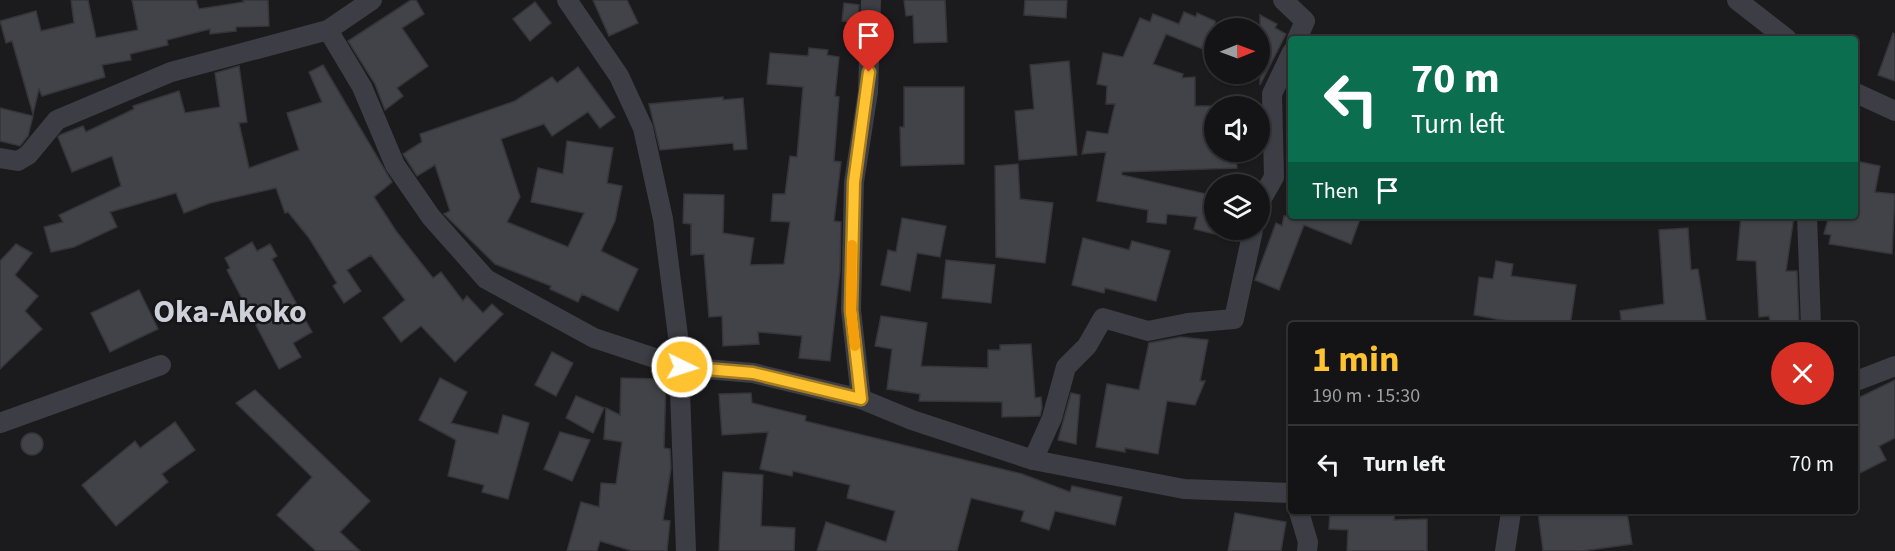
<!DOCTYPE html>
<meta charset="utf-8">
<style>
body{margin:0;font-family:"Source Sans 3",sans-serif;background:#1d1d1f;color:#f1f3f6;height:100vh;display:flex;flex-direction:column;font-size:22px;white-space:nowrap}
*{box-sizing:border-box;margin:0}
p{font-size:20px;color:#9d9ea1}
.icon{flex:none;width:33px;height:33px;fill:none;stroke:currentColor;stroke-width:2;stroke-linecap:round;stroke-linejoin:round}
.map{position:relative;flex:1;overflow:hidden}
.sheet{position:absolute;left:1288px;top:322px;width:570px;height:192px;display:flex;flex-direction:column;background:#141416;border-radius:6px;box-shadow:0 2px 4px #0004,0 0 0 2px #333335}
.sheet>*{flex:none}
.top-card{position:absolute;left:1288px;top:36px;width:570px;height:183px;border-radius:6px;box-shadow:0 2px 4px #0004,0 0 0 2px #333335;background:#0b6e4f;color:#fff;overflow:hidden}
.needle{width:39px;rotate:89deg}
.tools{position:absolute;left:1204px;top:18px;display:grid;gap:12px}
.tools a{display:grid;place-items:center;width:66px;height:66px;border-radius:50%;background:#141416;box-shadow:0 2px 4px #0004,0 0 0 2px #333335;font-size:30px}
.pin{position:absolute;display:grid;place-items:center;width:51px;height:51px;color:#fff;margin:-62px -26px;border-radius:50% 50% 50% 0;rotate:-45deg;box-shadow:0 0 6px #0007}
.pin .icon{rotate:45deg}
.me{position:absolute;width:66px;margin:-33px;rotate:94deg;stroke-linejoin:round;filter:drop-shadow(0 0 4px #0008)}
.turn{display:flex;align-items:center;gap:21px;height:126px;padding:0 24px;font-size:27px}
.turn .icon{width:78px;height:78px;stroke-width:2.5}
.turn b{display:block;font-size:42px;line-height:51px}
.then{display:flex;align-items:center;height:57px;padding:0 24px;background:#0003;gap:12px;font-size:22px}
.round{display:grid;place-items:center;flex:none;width:63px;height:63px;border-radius:32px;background:#1d1d1f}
.headline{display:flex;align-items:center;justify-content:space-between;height:102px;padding:0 24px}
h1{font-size:36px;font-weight:700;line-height:45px;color:#ffc231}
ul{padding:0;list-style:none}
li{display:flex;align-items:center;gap:18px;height:78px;padding:0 24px;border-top:2px solid #333335}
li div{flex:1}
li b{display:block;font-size:22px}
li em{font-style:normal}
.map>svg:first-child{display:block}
.building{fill:#424348;stroke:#35353a;stroke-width:1.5}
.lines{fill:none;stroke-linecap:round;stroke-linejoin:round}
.minor{stroke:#3d3e45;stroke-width:20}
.route-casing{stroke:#a67e20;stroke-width:15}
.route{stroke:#ffc231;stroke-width:10}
.slow{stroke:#f59e0b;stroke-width:10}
.labels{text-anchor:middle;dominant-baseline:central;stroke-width:5;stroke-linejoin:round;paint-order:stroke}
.town-label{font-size:32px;font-weight:bold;fill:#ced0d9;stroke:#161619}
</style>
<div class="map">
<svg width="1895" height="551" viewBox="0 0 1895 551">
<rect width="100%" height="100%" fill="#1b1b1d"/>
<g class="building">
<path d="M71,0h17l8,38 42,-8 -6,-30h64l3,9 45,-7 -1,-2h25l1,26 -33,1v4l-26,3v-5l-43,11 1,5 -38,9 1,6 -29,5 3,12 -63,19 -3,-7 -6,25 -21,-73 -6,2 -6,-22 36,-10 5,20 33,-8z"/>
<path d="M411,0h5l8,14 -22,14 26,38 -31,22 6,8 -18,14 -10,-26 -27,-43z"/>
<path d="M593,0h34l11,23 -29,13z"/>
<path d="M904,0h41l2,42 -33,1 -1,-28 -7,1z"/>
<path d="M1025,0h42l-1,18 -42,-3z"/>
<path d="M535,2l16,21 -21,18 -17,-22z"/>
<path d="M844,3l15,2 -1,17 -16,-1z"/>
<path d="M1184,12l12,5 1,-4 18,8v33l-49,-20 -13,30 30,10 -1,4 13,-1v29h20v46h21l1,16 -115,4v3l93,21v38l-21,-5 3,-12 -30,-3 -1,10 -19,-2 1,-12 -51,-9 9,-49 -24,2 5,-23 21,3 7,-30h-9l1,-18 -10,-2 6,-31 20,4 17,-39 10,4 3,-8 26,10z"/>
<path d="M1260,15l17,9 -2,4 11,6 -26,51z"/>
<path d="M1893,33l2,1v47l-17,-6z"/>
<path d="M809,48l19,2 -1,5 12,2 -4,39 4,1 -5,64 7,1 -7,59 7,1 -1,48 -10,91 -31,-3 3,-22 -44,-4 1,12 -36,2 -1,-30 -13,1 -5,-63 -13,1v-31l-8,-1 1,-29 40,1 -1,38 31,5 -4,27 34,-1 6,-42 -19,-1 2,-27h12l5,-38 7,1 6,-70 -36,-3 3,-31 38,3z"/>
<path d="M1069,61l8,94 -58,5 -4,-49 19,-2 -4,-44z"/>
<path d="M323,65l69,117 -18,15 22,34 37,47 8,-6 22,29 4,-5 16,17 9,-9 11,10 -48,48 -34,-36 -20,16 -18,-24 22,-18 -34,-45 -24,15 14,21 -17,12 -11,-17 4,-3 -28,-45 -21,-26 -3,1 -9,-25 -66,15 -26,10 -8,-20 -66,19 7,15 -43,20 -23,5 -7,-25 19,-5 -4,-7 62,-29 -9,-30 -40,16 -14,-35 2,-2 23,-9 3,6 48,-23 -1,-3 46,-15 6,22 35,-6 -5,-34 24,-7 8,56 -8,1 10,45 50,-18 -12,-37 35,-11 -13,-30z"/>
<path d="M578,67l37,50 -15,11 -12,-16 -36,24 -8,-12 -43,15 19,58 -13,25 61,25 16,-34 -53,-11 7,-34 25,6 4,-33 46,7 -6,35 15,3 -7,35 -14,30 37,18 -20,42 -36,-17 -4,8 -28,-13 1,-3 -56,-22 -51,-50 6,-3 -15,-46 -18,11 -14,-22 19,-12 -2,-8 95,-33 37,-24 5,6z"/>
<path d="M904,87h60v77l-63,2 -1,-39h4z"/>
<path d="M723,97v3l20,-2 4,51 -13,1 -1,-7 -73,7 -11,-46z"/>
<path d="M0,108l33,8 -5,20 -8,10 -20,-5z"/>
<path d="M1856,161l24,5 -5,26 20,2 -3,60 -63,-10 2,-9 -7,-1 5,-18h27z"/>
<path d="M1018,164l2,35 33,4 -8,60 -49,-6 -1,-91z"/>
<path d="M1284,216h77l-10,28 -47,-19 -25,65 -24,-10 21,-57 6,3z"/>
<path d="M1741,216h53l-8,55h11l2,55h-28l-2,-10 -10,1 -3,-56 -19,-1z"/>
<path d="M902,218l44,8 -6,31 -23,-4 -7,38 -29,-6 7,-35 8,2z"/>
<path d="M1688,228l3,42 7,-1 9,57h-85l-2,-15 44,-7 -5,-74z"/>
<path d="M1083,238l46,12 3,-9 38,10 -14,50 -51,-13 -1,5 -32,-8z"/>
<path d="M252,242l5,9 13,-7 7,12 -5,3 40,73 -19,11 8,14 -22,12 -52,-99 3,-2 -5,-10z"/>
<path d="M16,244l16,9 -17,22 23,21 -13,15 17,18 -42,40v-108z"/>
<path d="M946,260l49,5 -4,38 -49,-5z"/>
<path d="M1496,261l17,3 -2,12 65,9 -6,41h-35l-61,-11 5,-38 14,2z"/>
<path d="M139,290l19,39 -48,23 -19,-39z"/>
<path d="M881,316l46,7 -6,43 67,2v-18h12v-5l31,-1 4,54 6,-1 1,11 -2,8 -38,1v-15l-83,-1 1,-7 -33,-5 5,-40 -17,-3z"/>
<path d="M1181,337l27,3 -8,41h5l-10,24 -28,-4 -9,53 -33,-6v4l-29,-5 11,-63 32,6 10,-47z"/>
<path d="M552,352l21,11 -17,33 -21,-11z"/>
<path d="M440,378l27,14 -16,31 47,11 5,-19 26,8 -21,76 -26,-7 2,-7 -36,-9 8,-36 -37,-20z"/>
<path d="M621,378l45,1 -2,69 6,1 1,19 -8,52 7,1 -3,30h-35l-32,-10 -3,10h-30l14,-49 18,5 2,-24 15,1 6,-42 -18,-3 2,-31 14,7z"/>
<path d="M1895,380v58l-16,8 7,14 -30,15v-76z"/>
<path d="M255,390l115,111 -30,31 20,19h-44l-39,-36 35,-38 -76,-74z"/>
<path d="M751,393l1,10 54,13 -1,5 217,53 48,18 2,-6 50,11 -7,28 -60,-14 -6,19 -28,-9 3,-10 -53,-13 -14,53h-140l9,-29 60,20 9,-31 -48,-13 3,-13 -57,-14 -1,5 -32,-7 8,-37 -46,3 -3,-41z"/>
<path d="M1071,393l9,2 -4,49 -18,-4z"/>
<path d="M576,396l28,12 -11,25 -27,-15z"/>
<path d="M175,422l20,28 -33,24 6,8 -52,44 -34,-41 53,-44 5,7z"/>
<path d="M560,432l30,8 -18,41 -28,-12z"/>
<circle cx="32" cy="444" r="11"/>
<path d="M723,472l40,3 -2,51 34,2 -1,23h-75z"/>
<path d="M1330,512h65l-1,8 33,-1v32h-80l1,-21 -19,-1z"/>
<path d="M1538,512h89l5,32 -50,7h-39z"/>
<path d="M1235,513l51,9 -5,29h-53z"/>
</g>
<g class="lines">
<g class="minor">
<path d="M567,0l52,76 24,52 20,91 19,148 -2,25 6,159"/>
<path d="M1283,0l22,21 -8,18"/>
<path d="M1737,0l50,39"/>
<path d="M328,30l34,57 33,78 36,52 55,62 108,59 88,29 71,6 108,26 51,21 121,40 151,29 108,4"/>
<path d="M1856,93l39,18"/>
<path d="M0,158l18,3 10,-6 29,-35 114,-48 157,-42 44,-30"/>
<path d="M1260,202l14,-25 -2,-83 20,-42"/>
<path d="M1807,216l4,110"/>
<path d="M1856,381l39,-15"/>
<path d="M861,399l-10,-89 3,-128 14,-90 3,-92"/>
<path d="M0,423l161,-58"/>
<path d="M1033,460l19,-42 14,-51 21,-21 16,-28 45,13 40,-8 46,-4 19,-89"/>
<path d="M1299,512l9,30 -1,9"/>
<path d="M1505,551l6,-39"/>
</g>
</g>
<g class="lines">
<g class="route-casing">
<path id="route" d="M682,367l71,6 108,26 -10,-89 3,-128 15,-110"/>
</g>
<use href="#route" class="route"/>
<path class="slow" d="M852,245l-1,65 4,36"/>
</g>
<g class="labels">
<g class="town-label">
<text x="230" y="312">Oka-Akoko</text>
</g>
</g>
</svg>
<div class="tools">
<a><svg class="needle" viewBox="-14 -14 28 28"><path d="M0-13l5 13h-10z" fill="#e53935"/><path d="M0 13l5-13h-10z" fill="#9d9ea1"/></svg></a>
<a><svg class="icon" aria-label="sound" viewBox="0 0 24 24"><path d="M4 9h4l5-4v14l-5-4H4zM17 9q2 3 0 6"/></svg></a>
<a><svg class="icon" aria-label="layers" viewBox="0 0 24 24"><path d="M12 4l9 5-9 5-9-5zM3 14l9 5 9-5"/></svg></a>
</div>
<div class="pin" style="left:869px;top:72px;background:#d93025"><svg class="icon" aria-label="arrive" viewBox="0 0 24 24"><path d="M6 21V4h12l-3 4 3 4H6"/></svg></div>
<svg class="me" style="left:682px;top:367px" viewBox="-20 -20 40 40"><circle r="17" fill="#ffc231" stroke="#fff" stroke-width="3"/><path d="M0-11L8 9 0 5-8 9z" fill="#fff"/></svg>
<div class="top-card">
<div class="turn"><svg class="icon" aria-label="left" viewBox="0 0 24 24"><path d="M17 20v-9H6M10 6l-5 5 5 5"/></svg><div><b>70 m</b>Turn left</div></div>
<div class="then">Then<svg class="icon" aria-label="arrive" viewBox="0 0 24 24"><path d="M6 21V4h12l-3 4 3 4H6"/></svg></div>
</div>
<section class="sheet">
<div class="headline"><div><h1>1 min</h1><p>190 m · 15:30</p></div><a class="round" style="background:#d93025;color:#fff"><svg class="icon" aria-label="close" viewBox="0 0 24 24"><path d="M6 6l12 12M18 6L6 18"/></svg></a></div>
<ul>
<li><svg class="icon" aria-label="left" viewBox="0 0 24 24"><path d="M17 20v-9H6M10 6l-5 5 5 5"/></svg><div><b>Turn left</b></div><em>70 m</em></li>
</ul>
</section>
</div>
